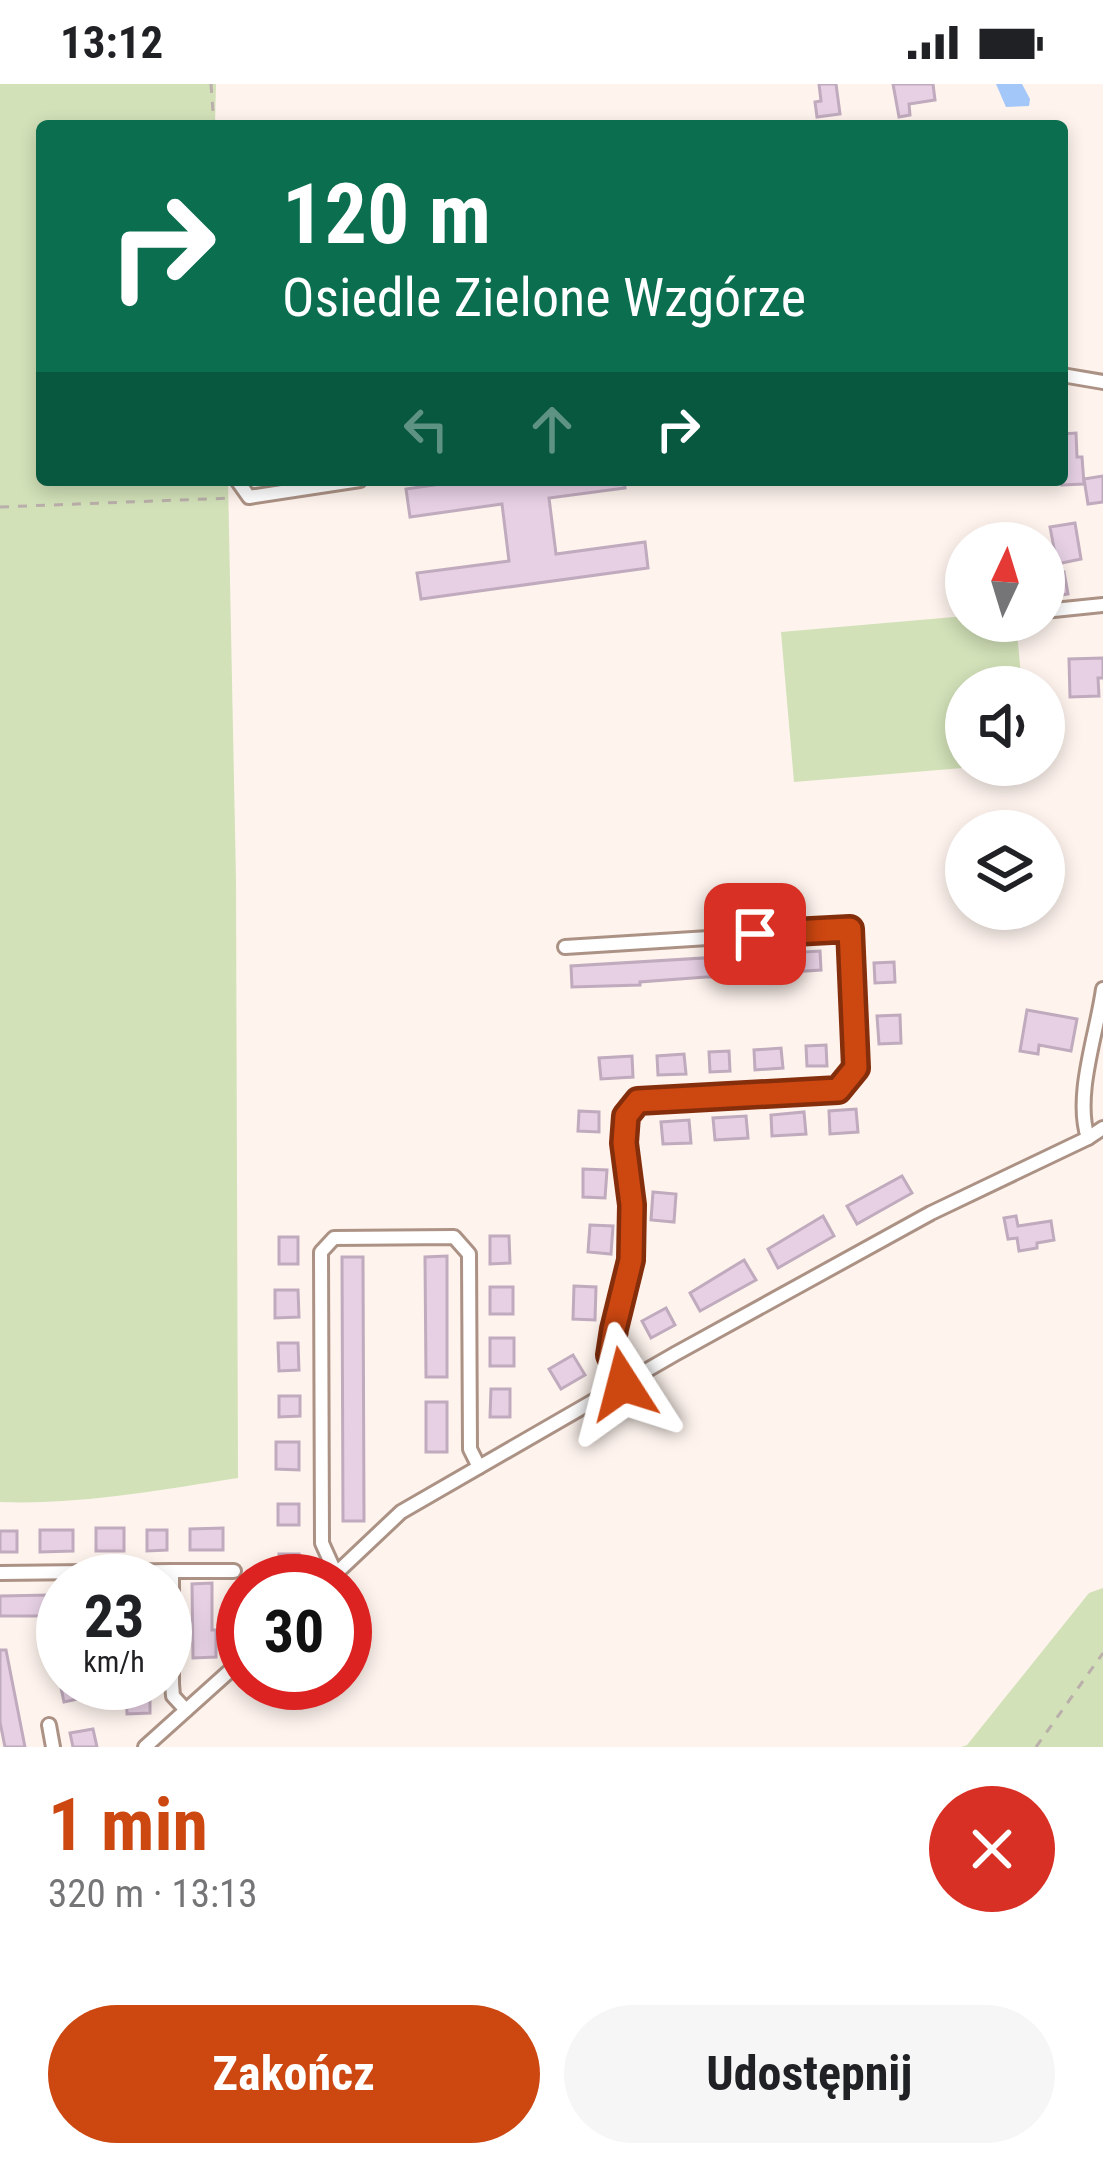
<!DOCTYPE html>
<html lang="pl">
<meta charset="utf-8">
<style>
body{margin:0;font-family:"Roboto Condensed",sans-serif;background:#f6f6f6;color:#202124;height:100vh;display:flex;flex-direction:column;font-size:45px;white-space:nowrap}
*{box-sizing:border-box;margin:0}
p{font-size:39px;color:#757577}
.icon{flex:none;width:66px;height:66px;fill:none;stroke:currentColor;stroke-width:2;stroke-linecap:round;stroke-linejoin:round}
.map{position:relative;height:1663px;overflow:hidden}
.side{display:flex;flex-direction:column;background:#fff;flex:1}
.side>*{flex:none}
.top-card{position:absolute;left:36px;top:36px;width:1032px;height:366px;border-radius:12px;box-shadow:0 6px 18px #0003;background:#0b6e4f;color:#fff;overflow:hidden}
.needle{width:78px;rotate:4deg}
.controls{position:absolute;left:945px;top:438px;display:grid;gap:24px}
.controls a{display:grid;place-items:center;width:120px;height:120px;border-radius:50%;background:#fff;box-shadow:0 6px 18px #0003;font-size:60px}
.speed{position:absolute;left:36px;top:1470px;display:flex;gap:24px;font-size:60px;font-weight:700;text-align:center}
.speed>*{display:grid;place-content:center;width:156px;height:156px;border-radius:50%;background:#fff;box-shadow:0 6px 18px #0003;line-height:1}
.speed small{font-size:30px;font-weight:400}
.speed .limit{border:18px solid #d22;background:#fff;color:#111}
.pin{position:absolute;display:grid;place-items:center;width:102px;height:102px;color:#fff;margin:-51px;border-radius:24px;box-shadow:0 6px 18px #0006}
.me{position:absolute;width:132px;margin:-66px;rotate:351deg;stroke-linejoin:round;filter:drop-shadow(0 0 9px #0008)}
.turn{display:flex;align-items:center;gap:42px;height:252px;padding:0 48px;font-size:54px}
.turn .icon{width:156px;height:156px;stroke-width:2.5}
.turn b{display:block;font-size:84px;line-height:102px}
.lanes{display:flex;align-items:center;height:114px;padding:0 48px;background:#0003;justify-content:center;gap:60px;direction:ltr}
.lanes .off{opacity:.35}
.round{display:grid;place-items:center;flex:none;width:126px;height:126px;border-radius:63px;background:#f6f6f6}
.summary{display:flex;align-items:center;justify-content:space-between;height:204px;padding:0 48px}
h1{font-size:72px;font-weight:700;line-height:90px;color:#cd4711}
.primary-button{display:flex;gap:24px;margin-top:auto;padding:24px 48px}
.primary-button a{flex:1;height:138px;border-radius:72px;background:#cd4711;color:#fff;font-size:48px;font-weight:700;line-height:138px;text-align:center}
.primary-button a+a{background:#f6f6f6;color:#202124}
.status{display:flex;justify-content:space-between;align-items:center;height:84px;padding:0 60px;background:#fff;direction:ltr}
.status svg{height:33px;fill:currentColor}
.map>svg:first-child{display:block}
.green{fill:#d2e1b8}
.water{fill:#a2c7f8}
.building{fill:#e7d0e4;stroke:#c0aabd;stroke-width:3}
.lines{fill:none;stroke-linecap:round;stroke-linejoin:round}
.street-casing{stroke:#ac9285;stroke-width:18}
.path{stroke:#baafaa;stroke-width:3;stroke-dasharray:9 9;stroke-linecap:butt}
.street{stroke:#fff;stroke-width:12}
.route-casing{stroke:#852e0b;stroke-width:30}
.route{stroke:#cd4711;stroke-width:21}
</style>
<div class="status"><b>13:12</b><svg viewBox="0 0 49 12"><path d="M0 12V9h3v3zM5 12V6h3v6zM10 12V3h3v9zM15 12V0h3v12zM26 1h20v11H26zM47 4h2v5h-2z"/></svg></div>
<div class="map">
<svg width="1103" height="1663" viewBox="0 0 1103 1663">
<rect width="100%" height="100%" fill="#fef3ed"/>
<g class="green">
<path d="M0,0h216l-1,42h-173v354h186l8,401 2,597c-78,12 -158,27 -238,24z"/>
<path d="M966,532v5h50l6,66h-56v78h33l-205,17 -13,-150z"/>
<path d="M1103,1504v159h-142l6,-2 122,-152z"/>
</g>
<path class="water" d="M996,0h26l8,15 -1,7 -23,1z"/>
<g class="building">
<path d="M819,0h17l4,30 -23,3 -2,-15 6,-1z"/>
<path d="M893,0h40l2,16 -26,4 1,11 -11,2z"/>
<path d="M1076,349l1,24h5l2,27 -22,1v-51z"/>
<path d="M1103,392v26l-15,2 -4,-25z"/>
<path d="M469,396h155l1,8 -76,10 7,56 89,-12 3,26 -227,31 -4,-26 92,-12 -7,-57 -92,13 -4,-28z"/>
<path d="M1075,439l6,36 -24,5 -7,-37z"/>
<path d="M1064,488l4,22 -13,2 -3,-22z"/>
<path d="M1103,574v20h-5l1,18 -29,1 -1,-38z"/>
<path d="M820,867l1,19 -47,3v4h-68l-66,5v3l-68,2 -1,-21z"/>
<path d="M894,878l1,20 -20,1 -1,-20z"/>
<path d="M1027,926l50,9 -6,32 -32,-6 -1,9 -18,-3z"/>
<path d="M900,931l1,28 -22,1 -2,-28z"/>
<path d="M826,961l1,21h-20l-1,-20z"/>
<path d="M781,964l2,20 -28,2 -1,-20z"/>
<path d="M729,967l1,20 -20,1 -1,-20z"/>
<path d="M684,970l2,20 -28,1 -1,-19z"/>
<path d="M632,972l1,21 -32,2 -2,-21z"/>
<path d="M856,1025l2,23 -28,2 -1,-23z"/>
<path d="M579,1027l20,1v20l-21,-1z"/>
<path d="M804,1028l2,22 -34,2 -1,-21z"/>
<path d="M746,1032l2,22 -33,2 -2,-22z"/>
<path d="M689,1036l2,23 -28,1 -2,-22z"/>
<path d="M583,1085l24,1 -2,28 -22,-1z"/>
<path d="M902,1092l10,17 -55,31 -10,-18z"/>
<path d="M653,1108l23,2 -2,28 -23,-2z"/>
<path d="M823,1132l11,20 -56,32 -10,-19z"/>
<path d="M1016,1132l2,10 33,-5 3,19 -17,3v5l-18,3 -2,-13 -9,1 -4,-21z"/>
<path d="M590,1141l23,1 -2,28 -23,-2z"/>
<path d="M490,1152h19l1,27 -20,1z"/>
<rect x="279" y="1153" width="19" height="27"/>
<path d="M447,1172v121h-21l-1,-120z"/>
<path d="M342,1173h21l1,264h-21z"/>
<path d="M744,1176l12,20 -56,31 -10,-18z"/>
<path d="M574,1202l22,1 -1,33 -22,-1z"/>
<rect x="490" y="1203" width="23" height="27"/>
<path d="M275,1206h23l1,27 -24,1z"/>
<path d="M666,1224l9,17 -24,13 -9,-17z"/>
<rect x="490" y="1254" width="24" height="28"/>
<path d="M278,1259h20l1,27 -20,1z"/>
<path d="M573,1271l12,20 -24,14 -12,-20z"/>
<path d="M491,1305h19v28h-20z"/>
<path d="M279,1312h21v20l-21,1z"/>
<rect x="426" y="1318" width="21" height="50"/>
<path d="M276,1358h23v28l-23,-1z"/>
<rect x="278" y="1420" width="21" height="21"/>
<rect x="96" y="1444" width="28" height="23"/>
<path d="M223,1444v22h-33v-21z"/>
<path d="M40,1446h33v21l-33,1z"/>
<path d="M147,1446h20v20l-20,1z"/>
<rect x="0" y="1447" width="17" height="21"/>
<rect x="279" y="1470" width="20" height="27"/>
<path d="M212,1499v47h4v27l-23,1 -1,-74z"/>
<path d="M49,1511l1,21h-50v-20z"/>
<path d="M0,1566h6l19,97h-20l-5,-25z"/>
<path d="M60,1599h24l3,14 -23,5z"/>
<path d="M150,1601v28l-23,1 -1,-28z"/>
<path d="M93,1645l4,18h-24l-3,-14z"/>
</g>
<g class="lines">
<g class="street-casing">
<g id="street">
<path d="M1062,291l41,7"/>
<path d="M237,396l12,17 111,-17"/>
<path d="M1044,527l59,-6"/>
<path d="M565,863l285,-18 6,139 -17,22 -201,11 -12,15 -2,27 8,62 -1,55 -17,69 -4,26 13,29"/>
<path d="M1088,1054c-14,-43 9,-104 15,-149"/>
<path d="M172,1487h62"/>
<path d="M0,1489l172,-2v113l1,12 13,14"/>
<path d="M336,1490l-14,-31 -1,-291 13,-14 120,-1 15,17 1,195 9,18"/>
<path d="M328,1497l73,-69 274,-158 256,-141 157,-75 15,-10"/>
<path d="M49,1641l4,22"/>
<path d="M145,1663l98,-88"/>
</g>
</g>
<g class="path">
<path d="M211,0l3,42"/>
<path d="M0,423l232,-9"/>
<path d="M1036,1663l67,-94"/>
</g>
<use href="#street" class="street"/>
</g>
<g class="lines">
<g class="route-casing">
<path id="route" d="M623,1300l-13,-29 4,-26 17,-69 1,-55 -8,-62 2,-27 12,-15 200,-11 18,-22 -6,-139 -95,5"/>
</g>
<use href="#route" class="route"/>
</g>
</svg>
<div class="controls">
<a><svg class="needle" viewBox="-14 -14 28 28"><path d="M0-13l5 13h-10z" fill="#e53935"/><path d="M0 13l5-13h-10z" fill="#757577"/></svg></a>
<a><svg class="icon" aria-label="sound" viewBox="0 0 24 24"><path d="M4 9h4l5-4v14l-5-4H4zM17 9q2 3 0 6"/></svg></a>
<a><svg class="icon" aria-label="layers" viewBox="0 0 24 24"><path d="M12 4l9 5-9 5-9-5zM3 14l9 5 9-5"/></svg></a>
</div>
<div class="speed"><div>23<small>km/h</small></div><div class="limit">30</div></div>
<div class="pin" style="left:755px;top:850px;background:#d93025"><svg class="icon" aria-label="arrive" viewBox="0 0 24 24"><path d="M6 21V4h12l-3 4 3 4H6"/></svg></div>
<svg class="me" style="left:623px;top:1300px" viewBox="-20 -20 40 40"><path d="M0-17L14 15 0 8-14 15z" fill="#cd4711" stroke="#fff" stroke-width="4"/></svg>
<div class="top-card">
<div class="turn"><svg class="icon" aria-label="right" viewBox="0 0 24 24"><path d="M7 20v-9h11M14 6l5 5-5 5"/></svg><div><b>120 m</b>Osiedle Zielone Wzgórze</div></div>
<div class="lanes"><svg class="icon off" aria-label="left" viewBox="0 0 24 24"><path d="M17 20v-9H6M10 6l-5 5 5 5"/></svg><svg class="icon off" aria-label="ahead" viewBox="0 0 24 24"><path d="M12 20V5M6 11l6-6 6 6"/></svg><svg class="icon" aria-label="right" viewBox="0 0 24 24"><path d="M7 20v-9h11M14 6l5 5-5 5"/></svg></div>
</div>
</div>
<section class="side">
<div class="summary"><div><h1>1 min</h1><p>320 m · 13:13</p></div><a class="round" style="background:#d93025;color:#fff"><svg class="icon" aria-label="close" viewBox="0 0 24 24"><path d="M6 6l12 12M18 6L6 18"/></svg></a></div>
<div class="primary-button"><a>Zakończ</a><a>Udostępnij</a></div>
</section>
